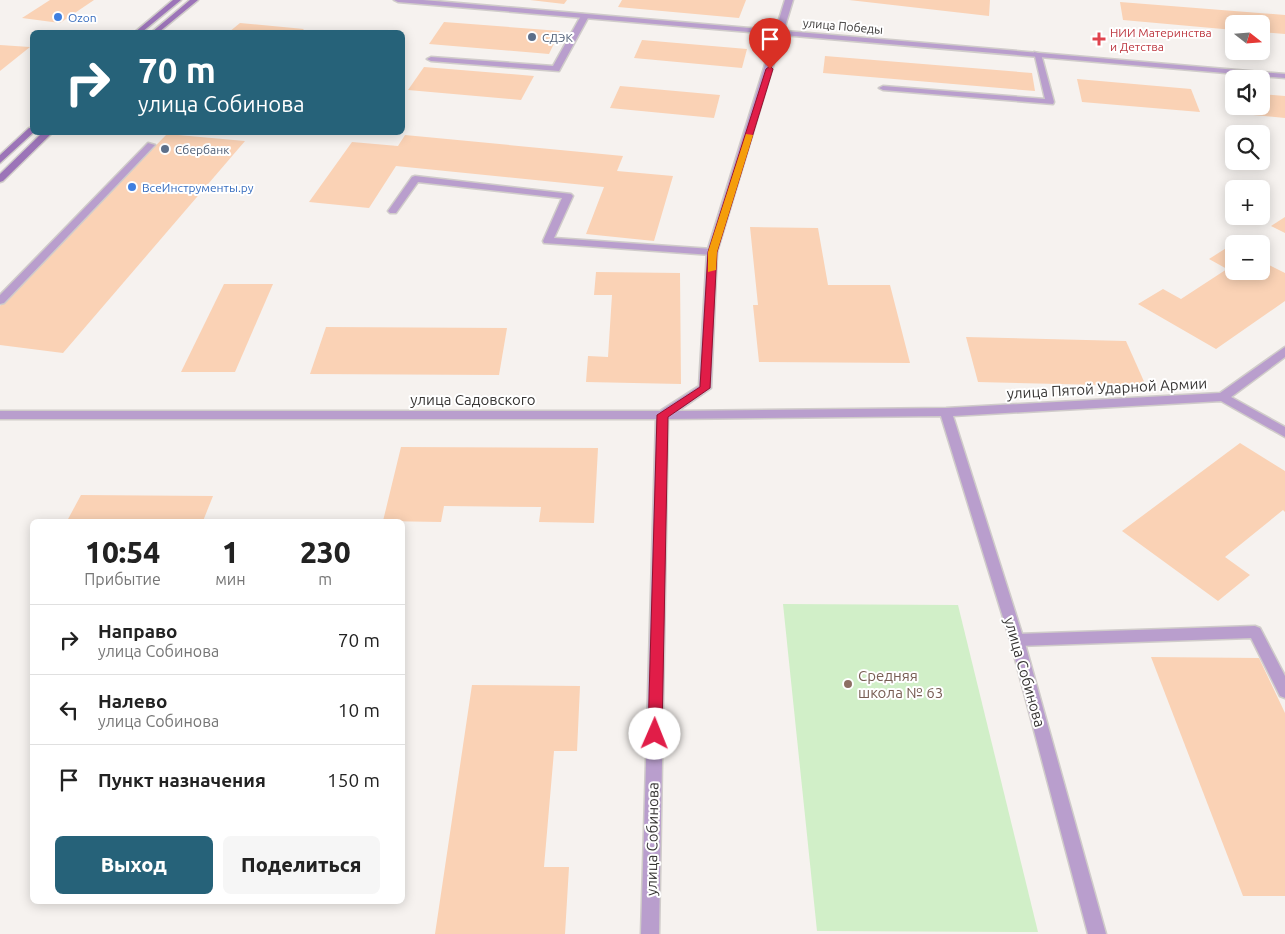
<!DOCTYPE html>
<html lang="ru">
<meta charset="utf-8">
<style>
body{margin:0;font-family:Ubuntu,sans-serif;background:#f6f6f6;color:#222;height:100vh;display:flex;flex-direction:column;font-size:19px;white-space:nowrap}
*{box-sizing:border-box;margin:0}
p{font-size:16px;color:#767676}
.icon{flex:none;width:28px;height:28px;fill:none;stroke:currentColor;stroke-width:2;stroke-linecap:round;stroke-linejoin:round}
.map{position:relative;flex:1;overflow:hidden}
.details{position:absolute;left:30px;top:519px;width:375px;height:385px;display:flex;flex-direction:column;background:#fff;border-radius:8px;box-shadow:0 2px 12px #0003}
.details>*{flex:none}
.hud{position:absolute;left:30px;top:30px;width:375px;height:105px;border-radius:8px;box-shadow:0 2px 12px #0003;background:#266279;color:#fff;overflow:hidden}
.needle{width:32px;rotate:107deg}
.fabs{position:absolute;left:1225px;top:15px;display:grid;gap:10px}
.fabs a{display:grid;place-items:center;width:45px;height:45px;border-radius:8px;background:#fff;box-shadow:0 2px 12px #0003;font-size:25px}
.pin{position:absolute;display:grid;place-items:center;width:42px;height:42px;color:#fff;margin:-51px -21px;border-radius:50% 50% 50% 0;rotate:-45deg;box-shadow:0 0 5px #0007}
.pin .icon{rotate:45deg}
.me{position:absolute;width:55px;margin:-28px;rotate:1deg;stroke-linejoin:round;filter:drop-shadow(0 0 4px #0008)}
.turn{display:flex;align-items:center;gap:18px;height:105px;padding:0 25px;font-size:22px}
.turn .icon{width:65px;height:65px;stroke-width:2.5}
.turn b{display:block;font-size:35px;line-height:42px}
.eta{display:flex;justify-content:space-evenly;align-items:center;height:85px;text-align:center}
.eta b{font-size:30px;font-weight:800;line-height:35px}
.primary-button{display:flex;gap:10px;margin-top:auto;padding:10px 25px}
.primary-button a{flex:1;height:58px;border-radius:8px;background:#266279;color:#fff;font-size:20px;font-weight:800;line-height:58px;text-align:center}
.primary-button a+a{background:#f6f6f6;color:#222}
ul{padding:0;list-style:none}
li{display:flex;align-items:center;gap:15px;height:70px;padding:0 25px;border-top:1px solid #e0e0e0}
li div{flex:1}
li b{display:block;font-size:19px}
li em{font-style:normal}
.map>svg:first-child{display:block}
.green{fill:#d1efc8}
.building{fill:#fad2b5}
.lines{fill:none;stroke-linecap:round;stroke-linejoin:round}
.service-casing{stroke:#d0ccca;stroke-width:3}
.minor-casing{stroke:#d0ccca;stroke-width:3}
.tertiary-casing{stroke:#d0ccca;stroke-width:3}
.secondary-casing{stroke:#d0ccca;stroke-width:3}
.service{fill:#b99ecd;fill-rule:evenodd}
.minor{fill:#b99ecd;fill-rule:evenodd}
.tertiary{fill:#b99ecd;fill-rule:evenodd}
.secondary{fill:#9c74b8;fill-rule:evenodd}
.route{fill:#e11d48;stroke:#92132f}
.slow{fill:#f59e0b}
.shop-dot{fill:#3f7fe0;stroke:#fff;stroke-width:2}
.service-dot{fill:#5c6f8a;stroke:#fff;stroke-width:2}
.health-dot{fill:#e0444e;stroke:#fff;stroke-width:2}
.education-dot{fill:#8d6e63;stroke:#fff;stroke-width:2}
.labels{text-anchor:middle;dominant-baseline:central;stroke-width:4;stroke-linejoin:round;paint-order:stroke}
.far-shop-label{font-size:12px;fill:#366cbe;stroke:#fff;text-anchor:start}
.far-street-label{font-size:12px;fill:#383635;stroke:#fff}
.far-health-label{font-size:12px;fill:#be3a42;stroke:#fff;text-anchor:start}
.far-service-label{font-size:12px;fill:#4e5e75;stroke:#fff;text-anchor:start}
.street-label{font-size:15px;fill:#383635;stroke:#fff}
.education-label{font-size:15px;fill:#785e54;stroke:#fff;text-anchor:start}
</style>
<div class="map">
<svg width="1285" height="934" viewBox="0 0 1285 934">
<rect width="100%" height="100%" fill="#f6f2ef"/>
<path class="green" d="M783,604l175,1 80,327 -221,-1z"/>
<g class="building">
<path d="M50,0h44l-34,23 -38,-5z"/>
<path d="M530,0h37l-3,4z"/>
<path d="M622,0h124l-7,18 -121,-11z"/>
<path d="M849,0h141l-1,16z"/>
<path d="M1120,2l165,13v19l-24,-2v-8h-27v6l-111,-10z"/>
<path d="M444,22l116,9 -11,23 -120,-10z"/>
<path d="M240,23l64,6 -3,3h-72z"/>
<path d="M642,40l105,9 -5,19 -108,-10z"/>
<path d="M0,45l30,2 -30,24z"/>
<path d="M825,56l207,17 3,18 -212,-18z"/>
<path d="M424,67l110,9 -13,24 -113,-10z"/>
<path d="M1077,79l114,10 9,23 -118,-10z"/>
<path d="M620,86l100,9 -6,23 -104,-10z"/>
<path d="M1261,94l24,2v22l-32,-3 -3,-9h11z"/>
<path d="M167,134l78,7 -182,212 -63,-8v-39z"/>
<path d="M405,135l218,21 -6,15 56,5 -19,65 -68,-7 18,-47 -208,-21 -27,42 -60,-6 43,-60 46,4z"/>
<path d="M1285,217v16l-14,-7z"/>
<path d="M750,227l68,1 10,57h62l20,78 -151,-1 -6,-57h5z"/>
<path d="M1231,245l3,2v24h27v-10l24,12v28l-69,48 -78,-45 25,-15 18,10 46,-30 -18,-10z"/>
<path d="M596,272l84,1 1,111 -95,-2 2,-26 20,1 4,-62h-18z"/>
<path d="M224,284h49l-38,88h-54z"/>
<path d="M326,327l181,1 -8,47 -189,-1z"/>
<path d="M966,337l160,4 20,45 -168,-4z"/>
<path d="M1240,443l45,28v41l-2,-2 -58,47 25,18 -32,26 -96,-70z"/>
<path d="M401,447l197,1 -4,75 -55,-1 2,-15 -97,-1 -3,16 -58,-1z"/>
<path d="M81,495l132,1 -10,25h-136z"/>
<path d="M1151,657l108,1 26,55v183h-42z"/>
<path d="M472,685l108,1 -3,65h-23l-10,116h25l-4,67h-130z"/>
</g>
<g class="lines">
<g class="service-casing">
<g id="service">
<path d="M582,14l7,2 -30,55 -128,-10 -4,-2 4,-2 122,9z"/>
<path d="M1034,52l7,2 13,48 -1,2 -170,-14 -4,-2 4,-2 162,13z"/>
<path d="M148,143l7,2 -151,158 -4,1v-9z"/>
<path d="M415,176l156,18 2,2 -19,42 158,11 5,3 -5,3 -168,-12 -1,-2 19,-43 -144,-16 -22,31h-6l-2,-2 24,-34z"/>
<path d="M1255,626l5,2 25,48v22l-5,-2 -29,-58 -234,8 -5,-2 -2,-4 2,-4 5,-2z"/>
</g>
</g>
<g class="minor-casing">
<path id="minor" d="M785,0h8l-76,252 -6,136 -33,23 268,-3 274,-15 65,-46v10l-54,40 54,30v10l-64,-36 -268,15 71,224 82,294h-18l-78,-294 -69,-224 -273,3 -9,515h-18l15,-515h-656v-8h660l39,-25 8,-134z"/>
</g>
<g class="tertiary-casing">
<path id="tertiary" d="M394,0h29l862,74v4l-887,-76z"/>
</g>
<g class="secondary-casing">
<g id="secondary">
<path d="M173,0h8l-39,32h-7z"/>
<path d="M190,0h8l-39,32h-7z"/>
<path d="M29,128h3v4h2l-34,31v-8z"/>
<path d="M43,132h10l-50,49 -3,1v-8z"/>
</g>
</g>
<use href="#service" class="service"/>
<use href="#minor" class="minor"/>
<use href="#tertiary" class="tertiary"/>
<use href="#secondary" class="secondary"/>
</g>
<path class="route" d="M770,66l3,3 -56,183 -7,136 -42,29 -6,317 -2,5 -5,2 -5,-2 -2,-5 9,-319 43,-28 8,-135 58,-183z"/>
<path class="slow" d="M746,134l7,1 -36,117 -1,18 -8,2v-20z"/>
<g class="shop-dot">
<circle cx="58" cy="17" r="5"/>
<circle cx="132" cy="187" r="5"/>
</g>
<g class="service-dot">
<circle cx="532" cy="37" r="5"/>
<circle cx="165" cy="149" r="5"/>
</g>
<path class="health-dot" d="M1096.5 31.5h5v5h5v5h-5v5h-5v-5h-5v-5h5z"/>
<circle class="education-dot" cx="848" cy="684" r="5"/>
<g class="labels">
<g class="far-shop-label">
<text x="68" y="17">Ozon</text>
<text x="142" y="187">ВсеИнструменты.ру</text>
</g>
<g class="far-street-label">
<text transform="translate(843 26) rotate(5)">улица Победы</text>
</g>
<g class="far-health-label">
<text x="1110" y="32">НИИ Материнства<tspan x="1110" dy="14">и Детства</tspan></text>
</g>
<g class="far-service-label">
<text x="542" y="37">СДЭК</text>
<text x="175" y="149">Сбербанк</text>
</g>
<g class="street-label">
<text transform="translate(1107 388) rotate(-3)">улица Пятой Ударной Армии</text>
<text x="473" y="399">улица Садовского</text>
<text transform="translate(1025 672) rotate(74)">улица Собинова</text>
<text transform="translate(652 839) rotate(-89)">улица Собинова</text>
</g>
<g class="education-label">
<text x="858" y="675">Средняя<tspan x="858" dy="17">школа № 63</tspan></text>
</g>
</g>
</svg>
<div class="fabs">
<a><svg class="needle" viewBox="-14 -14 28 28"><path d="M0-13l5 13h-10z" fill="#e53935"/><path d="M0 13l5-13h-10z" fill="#767676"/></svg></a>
<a><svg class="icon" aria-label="sound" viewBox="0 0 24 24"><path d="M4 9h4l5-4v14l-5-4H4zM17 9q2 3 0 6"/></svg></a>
<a><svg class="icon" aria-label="search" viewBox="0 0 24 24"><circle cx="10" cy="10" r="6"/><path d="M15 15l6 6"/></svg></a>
<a>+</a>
<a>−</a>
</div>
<div class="pin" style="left:770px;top:69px;background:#d93025"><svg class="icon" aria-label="arrive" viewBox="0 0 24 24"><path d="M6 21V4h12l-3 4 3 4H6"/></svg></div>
<svg class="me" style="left:655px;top:734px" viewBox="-20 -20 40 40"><circle r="19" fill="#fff"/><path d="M0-13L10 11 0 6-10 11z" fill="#e11d48"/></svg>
<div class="hud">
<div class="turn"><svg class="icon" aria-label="right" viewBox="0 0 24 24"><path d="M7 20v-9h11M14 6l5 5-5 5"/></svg><div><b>70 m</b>улица Собинова</div></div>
</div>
<section class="details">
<div class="eta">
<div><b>10:54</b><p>Прибытие</p></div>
<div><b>1</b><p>мин</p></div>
<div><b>230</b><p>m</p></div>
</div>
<ul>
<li><svg class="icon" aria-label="right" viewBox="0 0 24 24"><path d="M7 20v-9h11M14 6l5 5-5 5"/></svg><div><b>Направо</b><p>улица Собинова</p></div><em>70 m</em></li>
<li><svg class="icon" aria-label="left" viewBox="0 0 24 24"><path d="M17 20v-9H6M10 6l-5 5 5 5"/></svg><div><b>Налево</b><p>улица Собинова</p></div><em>10 m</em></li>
<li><svg class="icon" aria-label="arrive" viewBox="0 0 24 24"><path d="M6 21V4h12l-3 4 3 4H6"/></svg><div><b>Пункт назначения</b></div><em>150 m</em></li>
</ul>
<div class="primary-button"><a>Выход</a><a>Поделиться</a></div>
</section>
</div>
